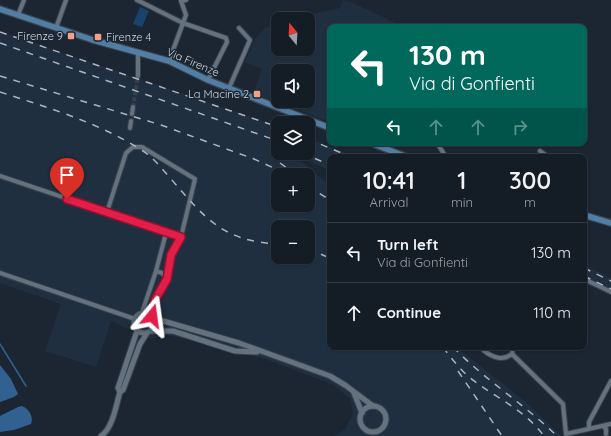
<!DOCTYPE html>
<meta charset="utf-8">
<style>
body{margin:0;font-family:Quicksand,sans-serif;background:#1d252e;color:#f1f3f6;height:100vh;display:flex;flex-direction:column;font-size:15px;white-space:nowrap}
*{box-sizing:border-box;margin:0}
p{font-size:13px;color:#9da1a7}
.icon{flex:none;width:22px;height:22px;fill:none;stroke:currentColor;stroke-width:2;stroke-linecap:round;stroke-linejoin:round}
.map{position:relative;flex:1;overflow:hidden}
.drawer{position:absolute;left:327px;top:154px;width:260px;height:196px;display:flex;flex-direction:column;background:#141c26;border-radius:8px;box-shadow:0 1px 3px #0004,0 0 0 1px #333a43}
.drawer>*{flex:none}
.top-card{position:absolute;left:327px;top:24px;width:260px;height:122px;border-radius:8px;box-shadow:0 1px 3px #0004,0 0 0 1px #333a43;background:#00695c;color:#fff;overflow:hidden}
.needle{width:26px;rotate:342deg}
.tools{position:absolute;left:271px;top:12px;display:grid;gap:8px}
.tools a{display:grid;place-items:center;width:44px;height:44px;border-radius:8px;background:#141c26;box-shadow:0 1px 3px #0004,0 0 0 1px #333a43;font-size:20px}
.pin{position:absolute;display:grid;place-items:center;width:34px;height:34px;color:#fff;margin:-41px -17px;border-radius:50% 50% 50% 0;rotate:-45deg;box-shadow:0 0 4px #0007}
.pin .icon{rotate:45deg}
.me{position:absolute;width:44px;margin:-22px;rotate:16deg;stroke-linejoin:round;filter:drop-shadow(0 0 3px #0008)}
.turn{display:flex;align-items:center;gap:14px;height:84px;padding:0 16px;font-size:18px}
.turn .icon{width:52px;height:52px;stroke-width:2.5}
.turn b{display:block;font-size:28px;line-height:34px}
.lanes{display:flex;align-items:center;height:38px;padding:0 16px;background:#0003;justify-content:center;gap:20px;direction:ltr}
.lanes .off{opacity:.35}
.eta{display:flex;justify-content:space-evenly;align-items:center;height:68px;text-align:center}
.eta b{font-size:24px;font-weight:600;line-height:28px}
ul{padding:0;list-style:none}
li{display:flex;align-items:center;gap:12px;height:60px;padding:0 16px;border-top:1px solid #333a43}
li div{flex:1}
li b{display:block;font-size:15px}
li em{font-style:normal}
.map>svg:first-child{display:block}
.built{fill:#202f40;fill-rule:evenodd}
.green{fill:#18436c}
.water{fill:#316191}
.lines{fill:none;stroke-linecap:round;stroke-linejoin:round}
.stream{stroke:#316191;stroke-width:1.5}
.minor-tunnel{stroke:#36404c;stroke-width:4;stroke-dasharray:4 2;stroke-linecap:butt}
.minor-casing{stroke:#3a424c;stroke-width:6}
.tertiary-casing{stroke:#3a424c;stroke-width:7}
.secondary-casing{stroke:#3a424c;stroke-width:8}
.minor{stroke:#64717f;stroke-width:4}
.tertiary{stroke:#64717f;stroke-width:5}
.secondary{stroke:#517ea5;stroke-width:5.5}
.rail{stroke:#acb4bd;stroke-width:1.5;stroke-dasharray:7 7;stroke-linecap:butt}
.route-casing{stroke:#92132f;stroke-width:10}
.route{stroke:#e11d48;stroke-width:7}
.poi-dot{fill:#f39f83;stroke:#1b2632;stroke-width:1.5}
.labels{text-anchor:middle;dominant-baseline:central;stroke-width:3;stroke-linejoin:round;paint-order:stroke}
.poi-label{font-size:11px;fill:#ced5dd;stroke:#1b2632;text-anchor:end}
.street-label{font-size:11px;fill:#ced5dd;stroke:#1b2632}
</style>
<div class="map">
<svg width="611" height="436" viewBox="0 0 611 436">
<rect width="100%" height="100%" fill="#1b2632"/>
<g class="built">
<path d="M343,0l10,3 51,24h-74v95l-76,-29 8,-24 -17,-7 10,-23 10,-11 13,-4v25h30v-30h-17l49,-11zM278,71h30v30h-30z"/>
<path d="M0,31l278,95v24l-17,-5 17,5v3h30v-15l48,19h-26v13l-34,-13 34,29v161h126l71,56 34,33h-226l11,-8 7,-15 -3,-14 -16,-14 -71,-27 -96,-23 -15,4 -41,-18 -15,46 -51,-16 16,-47 -61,-21zM278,175h30v30h-30zM278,227h30v30h-30z"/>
<path d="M584,265l27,13v13l-27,-13z"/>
</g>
<path class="green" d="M140,7l9,4 -7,16 -9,-3z"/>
<g class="water">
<path d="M0,365l11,14 7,15 -4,3 -14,5z"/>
<path d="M22,406c7,3 12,11 9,18l-17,6 -14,2v-16l18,-9z"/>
</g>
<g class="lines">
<path class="stream" d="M0,344l26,42"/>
<path class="minor-tunnel" d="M133,107l5,-31"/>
<g class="minor-casing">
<g id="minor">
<path d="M137,0l46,23 43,15 1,4 -19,38"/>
<path d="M18,15l6,-15"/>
<path d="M56,28l10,-28"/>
<path d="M138,53v23"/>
<path d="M169,61l17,-46 -5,-14 5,-1"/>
<path d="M229,88l21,-48 -11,-12"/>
<path d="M132,114l1,-7"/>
<path d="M130,128l1,-7"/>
<path d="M437,143l9,14"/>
<path d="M540,151l8,6"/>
<path d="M0,176l181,61 -10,18 -4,24 -12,21 -3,16"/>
<path d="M107,212l19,-59 7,-6h9l53,32 -14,58"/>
<path d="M156,271l6,2 5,6"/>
<path d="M0,273l135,46"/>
<path d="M584,279l27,13"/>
<path d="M142,313l14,-42 10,-38"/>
<path d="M480,347c8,8 21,16 32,7l51,50 3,30 45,-10"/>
<path d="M512,354l1,-7"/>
<path d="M603,426l3,3v5"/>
<path d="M589,428v-6l22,-41"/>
</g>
</g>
<g class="tertiary-casing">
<g id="tertiary">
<circle cx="144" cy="323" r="10"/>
<path d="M153,318l86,25 91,33 15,9 28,21"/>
<path d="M152,331h21l62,20 22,1"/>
<path d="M120,392l3,-2 17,-46 7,-11"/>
<path d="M354,393l8,20"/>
<circle cx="373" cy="419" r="13"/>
<path d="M101,436c12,-8 15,-31 19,-44l-2,-4 19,-57"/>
</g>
</g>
<g class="secondary-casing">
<g id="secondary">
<path d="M0,9l93,31 76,21 39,19 122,48"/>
<path d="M371,143l36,14"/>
<path d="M584,215l27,8"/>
</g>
</g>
<use href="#minor" class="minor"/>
<use href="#tertiary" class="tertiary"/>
<use href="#secondary" class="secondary"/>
<g class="rail">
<path d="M0,32l278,95"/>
<path d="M0,43l278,98"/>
<path d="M0,76l161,49 93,34 35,16"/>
<path d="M0,92c49,16 100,31 143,59 11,7 19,18 28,28 34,39 51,62 107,65"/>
<path d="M308,139l43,18"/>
<path d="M302,153l28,12"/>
<path d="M280,163l17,12"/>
<path d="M308,186l22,14"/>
<path d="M308,249l22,9"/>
<path d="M584,268l27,13"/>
<path d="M584,276l27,13"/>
<path d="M443,347c8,11 16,21 26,30 26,21 54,31 75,59"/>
<path d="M453,347c32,33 71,57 104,89"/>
<path d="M458,371l44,65"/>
</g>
</g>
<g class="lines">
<g class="route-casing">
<path id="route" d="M67,199l114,38 -10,18 -4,24 -12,21 -3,16"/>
</g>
<use href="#route" class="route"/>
</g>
<g class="poi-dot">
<rect x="67" y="32" width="8" height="8" rx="2"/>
<rect x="94" y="33" width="8" height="8" rx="2"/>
<rect x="253" y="90" width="8" height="8" rx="2"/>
</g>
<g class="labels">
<g class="poi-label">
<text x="63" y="36">Firenze 9</text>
<text x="106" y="37" text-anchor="start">Firenze 4</text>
<text x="249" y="94">La Macine 2</text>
</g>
<g class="street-label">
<text transform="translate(193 62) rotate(23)">Via Firenze</text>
</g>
</g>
</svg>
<div class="tools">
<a><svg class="needle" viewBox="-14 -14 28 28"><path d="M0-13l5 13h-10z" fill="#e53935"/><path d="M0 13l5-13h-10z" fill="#9da1a7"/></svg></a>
<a><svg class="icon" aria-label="sound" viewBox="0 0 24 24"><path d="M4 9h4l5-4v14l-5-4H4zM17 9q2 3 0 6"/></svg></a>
<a><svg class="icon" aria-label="layers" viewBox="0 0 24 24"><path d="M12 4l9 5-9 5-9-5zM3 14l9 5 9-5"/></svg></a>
<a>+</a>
<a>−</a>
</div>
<div class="pin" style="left:67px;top:199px;background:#d93025"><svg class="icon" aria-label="arrive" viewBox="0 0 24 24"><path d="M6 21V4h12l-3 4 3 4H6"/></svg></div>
<svg class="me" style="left:152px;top:316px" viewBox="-20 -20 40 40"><path d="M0-17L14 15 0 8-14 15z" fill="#e11d48" stroke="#fff" stroke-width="4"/></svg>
<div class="top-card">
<div class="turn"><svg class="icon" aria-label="left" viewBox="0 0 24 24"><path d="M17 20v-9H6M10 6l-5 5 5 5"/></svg><div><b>130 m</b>Via di Gonfienti</div></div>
<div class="lanes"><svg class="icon" aria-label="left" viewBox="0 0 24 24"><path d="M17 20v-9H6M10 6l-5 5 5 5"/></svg><svg class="icon off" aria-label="ahead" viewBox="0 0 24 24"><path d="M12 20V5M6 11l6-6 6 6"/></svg><svg class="icon off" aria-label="ahead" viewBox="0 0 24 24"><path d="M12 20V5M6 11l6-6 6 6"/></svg><svg class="icon off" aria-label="right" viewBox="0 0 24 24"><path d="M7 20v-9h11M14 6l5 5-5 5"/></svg></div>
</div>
<section class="drawer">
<div class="eta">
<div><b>10:41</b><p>Arrival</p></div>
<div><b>1</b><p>min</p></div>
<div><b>300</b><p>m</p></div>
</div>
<ul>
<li><svg class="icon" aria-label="left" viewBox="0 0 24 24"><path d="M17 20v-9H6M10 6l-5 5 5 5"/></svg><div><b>Turn left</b><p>Via di Gonfienti</p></div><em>130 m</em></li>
<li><svg class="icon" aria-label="ahead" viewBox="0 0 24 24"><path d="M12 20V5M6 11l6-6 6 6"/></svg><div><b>Continue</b></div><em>110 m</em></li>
</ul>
</section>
</div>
